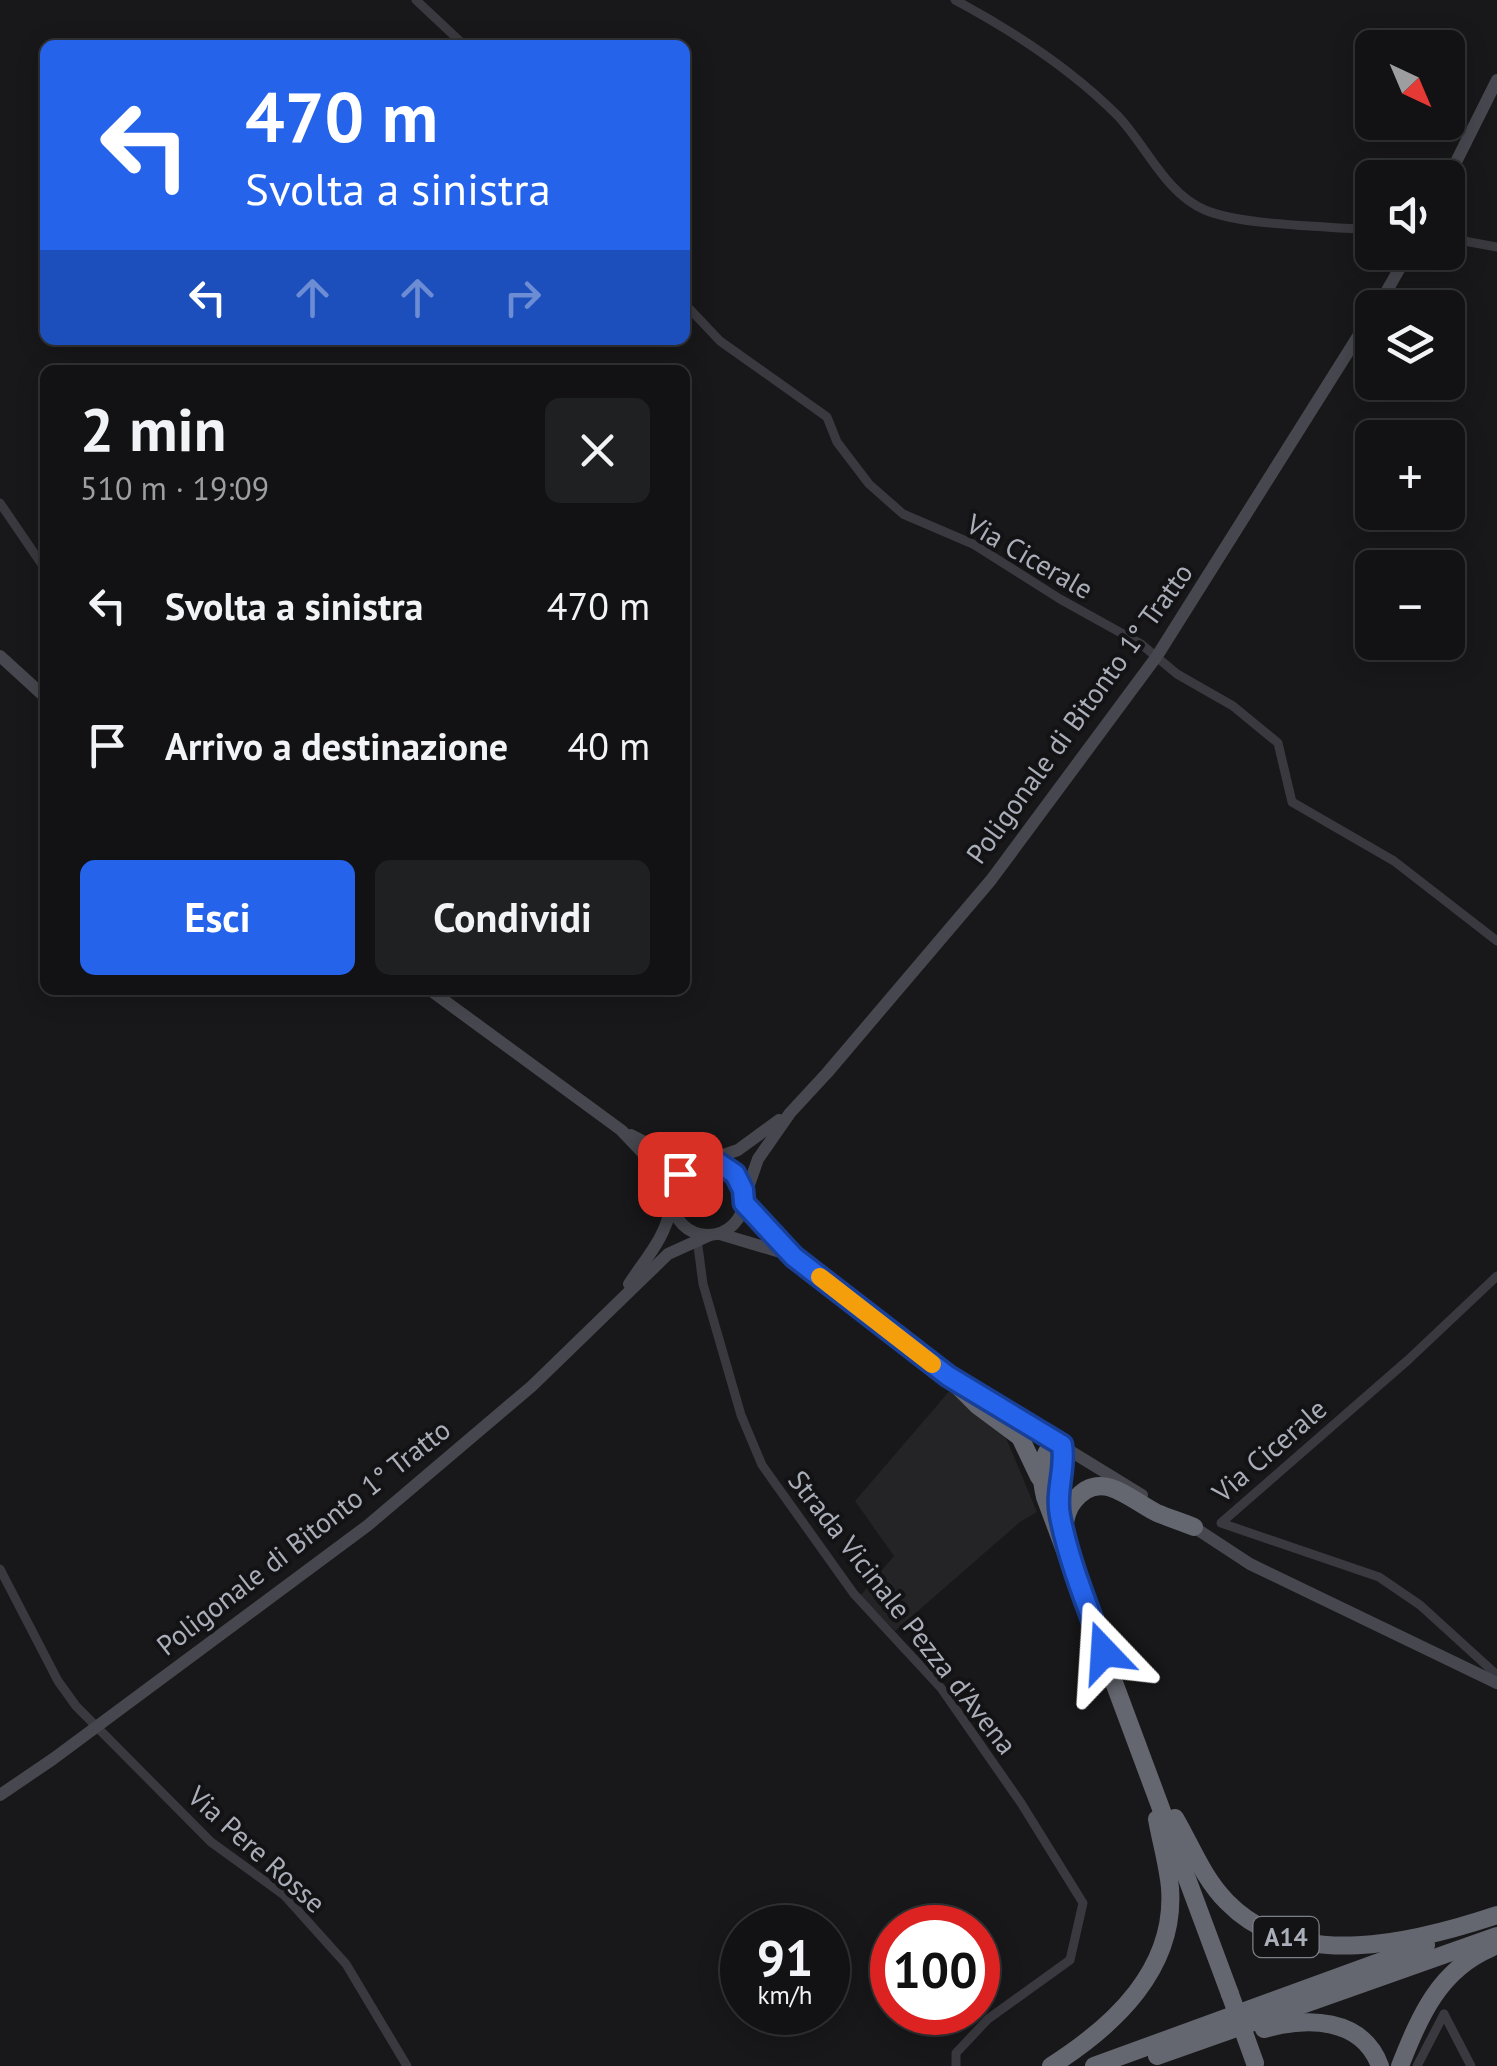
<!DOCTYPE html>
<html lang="it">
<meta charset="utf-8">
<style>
body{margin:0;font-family:"PT Sans",sans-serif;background:#1f2022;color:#f1f3f6;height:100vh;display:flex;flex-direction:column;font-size:38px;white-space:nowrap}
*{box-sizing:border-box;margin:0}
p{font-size:32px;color:#9c9ea0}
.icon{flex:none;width:55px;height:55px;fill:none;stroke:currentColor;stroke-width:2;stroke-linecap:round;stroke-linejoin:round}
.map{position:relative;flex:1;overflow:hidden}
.side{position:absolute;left:40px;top:365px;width:650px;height:630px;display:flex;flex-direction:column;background:#121214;border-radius:15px;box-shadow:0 5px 25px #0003,0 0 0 2px #313234}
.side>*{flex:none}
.guide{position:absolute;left:40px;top:40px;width:650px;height:305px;border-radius:15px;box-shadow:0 5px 25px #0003,0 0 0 2px #313234;background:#2563eb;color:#fff;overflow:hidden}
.needle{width:65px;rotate:136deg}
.fabs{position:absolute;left:1355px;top:30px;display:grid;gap:20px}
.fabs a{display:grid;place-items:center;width:110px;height:110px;border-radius:15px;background:#121214;box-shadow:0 5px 25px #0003,0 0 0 2px #313234;font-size:50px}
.speed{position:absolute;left:720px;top:1905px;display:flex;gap:20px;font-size:50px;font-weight:700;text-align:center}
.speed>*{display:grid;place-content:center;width:130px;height:130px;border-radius:50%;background:#121214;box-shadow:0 5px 25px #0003,0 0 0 2px #313234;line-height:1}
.speed small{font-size:25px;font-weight:400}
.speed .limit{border:15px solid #d22;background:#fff;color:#111}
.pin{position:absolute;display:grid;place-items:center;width:85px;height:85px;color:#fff;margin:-42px;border-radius:20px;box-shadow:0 5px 15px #0006}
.me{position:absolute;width:110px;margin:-55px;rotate:340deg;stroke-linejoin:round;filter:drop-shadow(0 0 8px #0008)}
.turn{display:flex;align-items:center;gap:35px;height:210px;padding:0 40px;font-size:45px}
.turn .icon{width:130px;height:130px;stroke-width:2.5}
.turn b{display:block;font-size:70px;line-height:85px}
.lanes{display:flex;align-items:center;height:95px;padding:0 40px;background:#0003;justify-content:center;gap:50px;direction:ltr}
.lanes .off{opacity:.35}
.round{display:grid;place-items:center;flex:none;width:105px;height:105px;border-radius:15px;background:#1f2022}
.overview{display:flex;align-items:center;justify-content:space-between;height:170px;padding:0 40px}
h1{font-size:60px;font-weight:800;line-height:75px}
.action{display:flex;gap:20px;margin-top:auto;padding:20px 40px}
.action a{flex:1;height:115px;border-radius:15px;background:#2563eb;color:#fff;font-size:40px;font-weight:800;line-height:115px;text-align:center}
.action a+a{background:#1f2022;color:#f1f3f6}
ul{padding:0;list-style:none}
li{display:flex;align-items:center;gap:30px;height:140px;padding:0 40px}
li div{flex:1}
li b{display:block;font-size:38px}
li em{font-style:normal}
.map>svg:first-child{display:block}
.built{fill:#242427}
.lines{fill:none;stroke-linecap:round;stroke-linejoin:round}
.street{stroke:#39393f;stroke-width:9}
.secondary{stroke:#47484f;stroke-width:12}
.highway{stroke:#656770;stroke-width:18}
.highway-bridge{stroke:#656770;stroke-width:18}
.route-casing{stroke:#184099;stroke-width:25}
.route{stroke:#2563eb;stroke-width:18}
.slow{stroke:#f59e0b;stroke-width:18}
.labels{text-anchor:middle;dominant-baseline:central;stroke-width:8;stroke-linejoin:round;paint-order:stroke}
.shield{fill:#131315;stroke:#7d8088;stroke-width:2.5}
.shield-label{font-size:25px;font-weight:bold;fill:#aaaeb9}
.street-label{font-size:28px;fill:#aaaeb9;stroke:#131315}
</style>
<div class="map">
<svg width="1497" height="2066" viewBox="0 0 1497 2066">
<rect width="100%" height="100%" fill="#18181a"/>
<path class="built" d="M952,1388l49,38 36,86 -17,10 -125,109 -35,-35 34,-40 -39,-55z"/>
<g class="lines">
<g class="street">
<path d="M416,0l48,45"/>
<path d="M955,0c58,31 115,68 162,115 29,30 48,78 88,95 37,16 124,16 167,20"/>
<path d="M1448,238l49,9"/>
<path d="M685,304l35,37 107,76 10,25 32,42 34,30 70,30 87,55 81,45 36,30 56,32 45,37 14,59 102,59 103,80"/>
<path d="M0,503l45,66"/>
<path d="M697,1239l6,45 38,131 21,50 92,129 87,94 80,115 62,100 -13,57 -82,59 -32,34v13"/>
<path d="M1497,1276l-89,84 -187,163 158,54 41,28 77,70"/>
<path d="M0,1569l58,112 18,25 135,136 73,53 62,69 61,102"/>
<path d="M1444,2014l27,52"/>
<path d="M1417,2066l27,-52"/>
</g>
<g class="secondary">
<path d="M1448,178l49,-98"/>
<path d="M1377,308l32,-56"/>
<path d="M0,656l45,41"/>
<path d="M430,990l191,140 42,44 9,16"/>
<path d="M631,1135l43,22 23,7"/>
<path d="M706,1161l32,-11 41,-30"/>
<circle cx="708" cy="1199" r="36"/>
<path d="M744,1199l14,-40 32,-46 37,-40 164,-193 166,-224 215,-342"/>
<path d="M744,1203l50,54 154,119 194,119"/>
<path d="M720,1234l67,20"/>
<path d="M629,1284c17,-26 37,-47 42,-78"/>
<path d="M1189,1524l61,40 247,119"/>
<path d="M0,1795l53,-36 314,-233 165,-140 136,-132 42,-19"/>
</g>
<g class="highway">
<path d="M948,1376l29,29 43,32 19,40"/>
<path d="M1056,1441c-17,15 -16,35 -11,56l185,497"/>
<path d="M1060,1516l-2,-18 4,-53"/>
<path d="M1065,1539c-2,-13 1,-28 9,-38 26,-34 56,-1 83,12 12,5 25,9 37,14"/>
<path d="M1175,1818c17,29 28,60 52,84 69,71 189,40 270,13"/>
<path d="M1264,2029c43,-12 98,-12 116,37"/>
<path d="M1157,2056l340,-120"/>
<path d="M1051,2066c63,-40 125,-97 119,-178 -2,-23 -9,-46 -13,-69"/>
<path d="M1094,2066l332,-121"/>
<path d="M1400,2066c20,-50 39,-96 91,-118"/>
</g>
<path class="highway-bridge" d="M1230,1994l25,69"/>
</g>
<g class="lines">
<g class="route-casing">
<path id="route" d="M680,1174l23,-12 17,2 15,10 8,16 1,13 50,54 154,119 114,69c4,24 -7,46 -2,71 9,47 28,91 44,136"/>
</g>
<use href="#route" class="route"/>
<path class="slow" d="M820,1277l112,87"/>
</g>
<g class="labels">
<rect class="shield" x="1253.5" y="1917" width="65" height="40" rx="8"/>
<g class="shield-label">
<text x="1286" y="1937">A14</text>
</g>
<g class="street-label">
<text transform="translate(1030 556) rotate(30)">Via Cicerale</text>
<text transform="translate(1079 713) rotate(-54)">Poligonale di Bitonto 1° Tratto</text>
<text transform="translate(1269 1450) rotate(-41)">Via Cicerale</text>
<text transform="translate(303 1537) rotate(-38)">Poligonale di Bitonto 1° Tratto</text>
<text transform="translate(903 1612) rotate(52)">Strada Vicinale Pezza d'Avena</text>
<text transform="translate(257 1849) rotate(42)">Via Pere Rosse</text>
</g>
</g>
</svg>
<div class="fabs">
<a><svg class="needle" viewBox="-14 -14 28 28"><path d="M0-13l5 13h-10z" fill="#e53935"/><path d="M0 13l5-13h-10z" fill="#9c9ea0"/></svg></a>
<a><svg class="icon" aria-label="sound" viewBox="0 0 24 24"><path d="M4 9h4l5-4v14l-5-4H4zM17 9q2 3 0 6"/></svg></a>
<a><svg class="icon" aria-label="layers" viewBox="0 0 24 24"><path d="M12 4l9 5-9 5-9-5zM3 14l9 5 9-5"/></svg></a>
<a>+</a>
<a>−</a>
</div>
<div class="speed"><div>91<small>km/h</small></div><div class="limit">100</div></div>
<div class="pin" style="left:680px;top:1174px;background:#d93025"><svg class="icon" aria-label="arrive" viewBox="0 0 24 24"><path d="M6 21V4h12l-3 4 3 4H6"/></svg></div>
<svg class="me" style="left:1104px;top:1652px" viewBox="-20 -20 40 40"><path d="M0-17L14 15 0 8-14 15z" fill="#2563eb" stroke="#fff" stroke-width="4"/></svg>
<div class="guide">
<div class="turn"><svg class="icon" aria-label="left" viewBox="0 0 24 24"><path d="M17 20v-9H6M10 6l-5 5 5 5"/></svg><div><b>470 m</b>Svolta a sinistra</div></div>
<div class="lanes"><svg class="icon" aria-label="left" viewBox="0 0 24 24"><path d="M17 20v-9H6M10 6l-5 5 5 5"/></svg><svg class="icon off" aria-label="ahead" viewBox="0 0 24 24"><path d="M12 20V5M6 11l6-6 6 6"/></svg><svg class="icon off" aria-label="ahead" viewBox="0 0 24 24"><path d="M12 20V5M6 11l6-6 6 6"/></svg><svg class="icon off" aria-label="right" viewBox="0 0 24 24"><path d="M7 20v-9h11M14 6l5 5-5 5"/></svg></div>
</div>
<section class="side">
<div class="overview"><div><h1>2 min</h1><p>510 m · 19:09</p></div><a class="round"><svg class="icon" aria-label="close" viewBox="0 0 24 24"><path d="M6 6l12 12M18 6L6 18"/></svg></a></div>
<ul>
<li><svg class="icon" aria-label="left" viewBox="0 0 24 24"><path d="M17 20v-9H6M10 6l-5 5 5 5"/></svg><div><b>Svolta a sinistra</b></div><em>470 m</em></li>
<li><svg class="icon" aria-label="arrive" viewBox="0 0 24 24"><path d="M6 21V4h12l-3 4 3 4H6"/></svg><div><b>Arrivo a destinazione</b></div><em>40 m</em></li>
</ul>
<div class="action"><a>Esci</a><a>Condividi</a></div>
</section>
</div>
